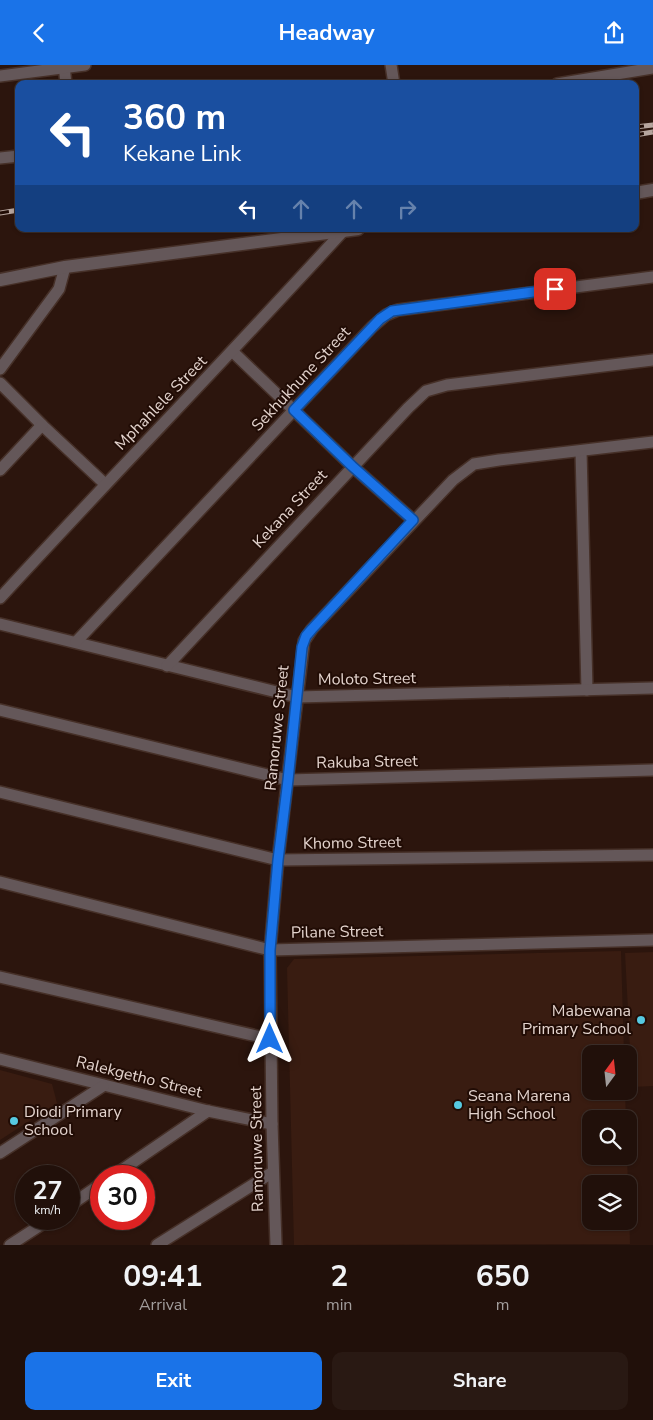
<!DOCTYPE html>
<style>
body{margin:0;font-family:"Nunito Sans",sans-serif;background:#291913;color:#f1f3f6;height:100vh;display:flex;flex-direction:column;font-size:19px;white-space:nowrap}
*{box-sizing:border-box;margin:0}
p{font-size:16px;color:#a29d9c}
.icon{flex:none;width:28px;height:28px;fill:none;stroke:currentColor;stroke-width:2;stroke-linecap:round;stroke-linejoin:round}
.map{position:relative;height:1180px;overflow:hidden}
.details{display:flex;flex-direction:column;background:#21100a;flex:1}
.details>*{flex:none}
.top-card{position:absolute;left:15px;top:15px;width:624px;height:152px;border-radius:10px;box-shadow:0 1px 4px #0004,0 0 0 1px #3e302b;background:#1a4fa0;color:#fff;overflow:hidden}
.needle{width:32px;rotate:15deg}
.buttons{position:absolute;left:582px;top:980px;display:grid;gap:10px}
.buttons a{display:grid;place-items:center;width:55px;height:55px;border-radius:10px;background:#21100a;box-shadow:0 1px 4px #0004,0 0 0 1px #3e302b;font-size:25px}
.speed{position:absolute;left:15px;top:1100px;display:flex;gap:10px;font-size:25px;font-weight:700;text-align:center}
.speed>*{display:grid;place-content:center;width:65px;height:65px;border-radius:50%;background:#21100a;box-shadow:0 1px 4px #0004,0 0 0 1px #3e302b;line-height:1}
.speed small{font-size:12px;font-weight:400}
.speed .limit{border:8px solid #d22;background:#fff;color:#111}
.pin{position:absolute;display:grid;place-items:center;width:42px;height:42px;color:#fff;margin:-21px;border-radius:10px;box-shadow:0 2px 8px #0006}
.me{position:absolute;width:55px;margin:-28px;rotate:0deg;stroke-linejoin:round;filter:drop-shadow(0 0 4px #0008)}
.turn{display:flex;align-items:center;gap:18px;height:105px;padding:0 25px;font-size:22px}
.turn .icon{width:65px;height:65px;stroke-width:2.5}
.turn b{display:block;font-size:35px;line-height:42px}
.lanes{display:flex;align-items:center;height:48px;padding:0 25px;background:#0003;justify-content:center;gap:25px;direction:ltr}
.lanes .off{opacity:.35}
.eta{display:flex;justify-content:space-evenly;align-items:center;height:85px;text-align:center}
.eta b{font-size:30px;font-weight:700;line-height:35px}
.primary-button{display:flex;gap:10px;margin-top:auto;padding:10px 25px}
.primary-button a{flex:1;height:58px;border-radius:10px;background:#1a73e8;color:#fff;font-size:20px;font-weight:700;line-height:58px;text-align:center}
.primary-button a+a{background:#291913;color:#f1f3f6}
header{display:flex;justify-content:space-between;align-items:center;height:65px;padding:0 25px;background:#1a73e8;color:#fff;font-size:22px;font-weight:700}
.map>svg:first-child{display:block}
.built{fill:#391c11}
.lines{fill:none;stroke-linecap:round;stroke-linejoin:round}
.minor-casing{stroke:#463028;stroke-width:14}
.tertiary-casing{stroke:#463028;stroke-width:15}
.minor{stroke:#645759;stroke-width:11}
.tertiary{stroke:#645759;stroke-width:12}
.rail-casing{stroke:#b6a59e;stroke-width:5}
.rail{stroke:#210c05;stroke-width:3;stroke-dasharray:9;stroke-linecap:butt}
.route-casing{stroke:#114b97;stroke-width:12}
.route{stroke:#1a73e8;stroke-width:9}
.poi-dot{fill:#56c9e1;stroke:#210c05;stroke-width:2}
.labels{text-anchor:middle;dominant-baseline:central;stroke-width:4;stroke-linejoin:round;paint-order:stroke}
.street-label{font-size:16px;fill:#e3d3cd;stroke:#210c05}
.poi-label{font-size:16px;fill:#e3d3cd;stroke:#210c05;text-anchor:start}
</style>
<header><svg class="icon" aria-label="back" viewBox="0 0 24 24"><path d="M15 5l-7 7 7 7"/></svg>Headway<svg class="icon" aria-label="share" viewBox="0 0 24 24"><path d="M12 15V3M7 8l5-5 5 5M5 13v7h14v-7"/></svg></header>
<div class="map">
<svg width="653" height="1180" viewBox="0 0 653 1180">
<rect width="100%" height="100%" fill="#2c150d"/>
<g class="built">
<path d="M621,886l3,103h-33v37h34l1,28h-35v37h36l1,28h-37v37h38v-13l1,36 -336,1 -7,-277 7,-9z"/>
<path d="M653,887v134l-21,1 -7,-134z"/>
<path d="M0,1005l52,14 5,19 -57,37z"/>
</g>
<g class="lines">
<g class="minor-casing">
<g id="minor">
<path d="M64,0l2,19"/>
<path d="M391,0l3,19"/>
<path d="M0,11l85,-11"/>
<path d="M557,19l96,-16"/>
<path d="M0,93l19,-2"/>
<path d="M233,287l119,114 61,54"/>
<path d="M0,304l59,-80 6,-22"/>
<path d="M0,318l42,42 63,59"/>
<path d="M581,386l6,239"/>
<path d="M0,405l42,-45"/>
<path d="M0,533c114,-124 231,-244 344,-368"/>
<path d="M0,559l297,73 356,-9"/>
<path d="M76,577l296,-315 14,-12 12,-5 255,-33"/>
<path d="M167,601l241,-258 18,-17 21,-6 206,-25"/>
<path d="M0,645l288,70 365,-10"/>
<path d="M0,727l278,68 375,-5"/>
<path d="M0,817l270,68 383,-10"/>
<path d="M0,912l270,62"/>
<path d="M0,994l208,52 64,13"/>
<path d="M0,1088l103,-67"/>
<path d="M113,1111l95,-65"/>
<path d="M69,1141l32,-22"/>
<path d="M10,1180l40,-26"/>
<path d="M157,1180l116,-73"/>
<path d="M276,1180l-4,-121 -2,-174 8,-90 26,-219 8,-12 141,-149 21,-16 25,-4 154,-18"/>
</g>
</g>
<g class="tertiary-casing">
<g id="tertiary">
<path d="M635,128l18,-3"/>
<path d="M0,215l65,-13 293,-38"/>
</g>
</g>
<use href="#minor" class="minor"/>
<use href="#tertiary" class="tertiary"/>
<g class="rail-casing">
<g id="rail">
<path d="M635,62l18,-2"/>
<path d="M635,70l18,-3"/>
<path d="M0,148l19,-3"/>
</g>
</g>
<use href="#rail" class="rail"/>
</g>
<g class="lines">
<g class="route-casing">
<path id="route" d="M270,974v-89l8,-90 10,-80 14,-133 4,-11 6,-7 101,-109 -61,-54 -58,-56 86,-91 12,-8 163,-22"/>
</g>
<use href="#route" class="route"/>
</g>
<g class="poi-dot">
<circle cx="641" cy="955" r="5"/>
<circle cx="458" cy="1040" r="5"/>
<circle cx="14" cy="1056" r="5"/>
</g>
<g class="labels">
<g class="street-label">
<text transform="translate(301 314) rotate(-47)">Sekhukhune Street</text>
<text transform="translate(161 338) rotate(-46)">Mphahlele Street</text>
<text transform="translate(290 444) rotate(-47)">Kekana Street</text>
<text transform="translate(367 614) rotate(-1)">Moloto Street</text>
<text transform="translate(277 663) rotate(-84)">Ramoruwe Street</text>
<text transform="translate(367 697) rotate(-1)">Rakuba Street</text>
<text transform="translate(352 778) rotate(-1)">Khomo Street</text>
<text transform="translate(337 867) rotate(-1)">Pilane Street</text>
<text transform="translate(139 1012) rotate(14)">Ralekgetho Street</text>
<text transform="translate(257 1084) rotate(-91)">Ramoruwe Street</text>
</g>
<g class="poi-label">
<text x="631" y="946" text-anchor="end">Mabewana<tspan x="631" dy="18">Primary School</tspan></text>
<text x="468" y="1031">Seana Marena<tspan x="468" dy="18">High School</tspan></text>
<text x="24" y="1047">Diodi Primary<tspan x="24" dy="18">School</tspan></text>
</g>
</g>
</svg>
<div class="buttons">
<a><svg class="needle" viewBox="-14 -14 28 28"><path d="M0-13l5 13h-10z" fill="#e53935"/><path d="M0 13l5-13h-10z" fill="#a29d9c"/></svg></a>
<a><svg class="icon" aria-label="search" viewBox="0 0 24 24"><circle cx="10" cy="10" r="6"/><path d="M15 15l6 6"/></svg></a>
<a><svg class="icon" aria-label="layers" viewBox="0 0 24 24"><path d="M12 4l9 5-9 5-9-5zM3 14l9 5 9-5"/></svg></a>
</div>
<div class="speed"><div>27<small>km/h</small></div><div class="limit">30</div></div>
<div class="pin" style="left:555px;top:224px;background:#d93025"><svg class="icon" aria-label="arrive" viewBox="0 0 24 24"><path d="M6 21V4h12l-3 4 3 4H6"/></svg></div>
<svg class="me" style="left:270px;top:974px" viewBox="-20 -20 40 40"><path d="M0-17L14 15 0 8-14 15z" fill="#1a73e8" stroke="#fff" stroke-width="4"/></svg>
<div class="top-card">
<div class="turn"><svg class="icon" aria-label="left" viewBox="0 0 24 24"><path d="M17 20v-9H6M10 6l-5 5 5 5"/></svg><div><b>360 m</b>Kekane Link</div></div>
<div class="lanes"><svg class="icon" aria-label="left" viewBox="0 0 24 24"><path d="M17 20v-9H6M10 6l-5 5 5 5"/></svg><svg class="icon off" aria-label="ahead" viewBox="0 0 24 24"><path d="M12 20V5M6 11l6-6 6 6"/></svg><svg class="icon off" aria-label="ahead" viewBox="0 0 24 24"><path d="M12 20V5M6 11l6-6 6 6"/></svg><svg class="icon off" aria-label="right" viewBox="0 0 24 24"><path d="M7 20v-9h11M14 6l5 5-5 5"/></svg></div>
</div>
</div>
<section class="details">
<div class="eta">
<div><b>09:41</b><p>Arrival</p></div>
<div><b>2</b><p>min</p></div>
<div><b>650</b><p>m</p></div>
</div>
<div class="primary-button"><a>Exit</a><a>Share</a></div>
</section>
